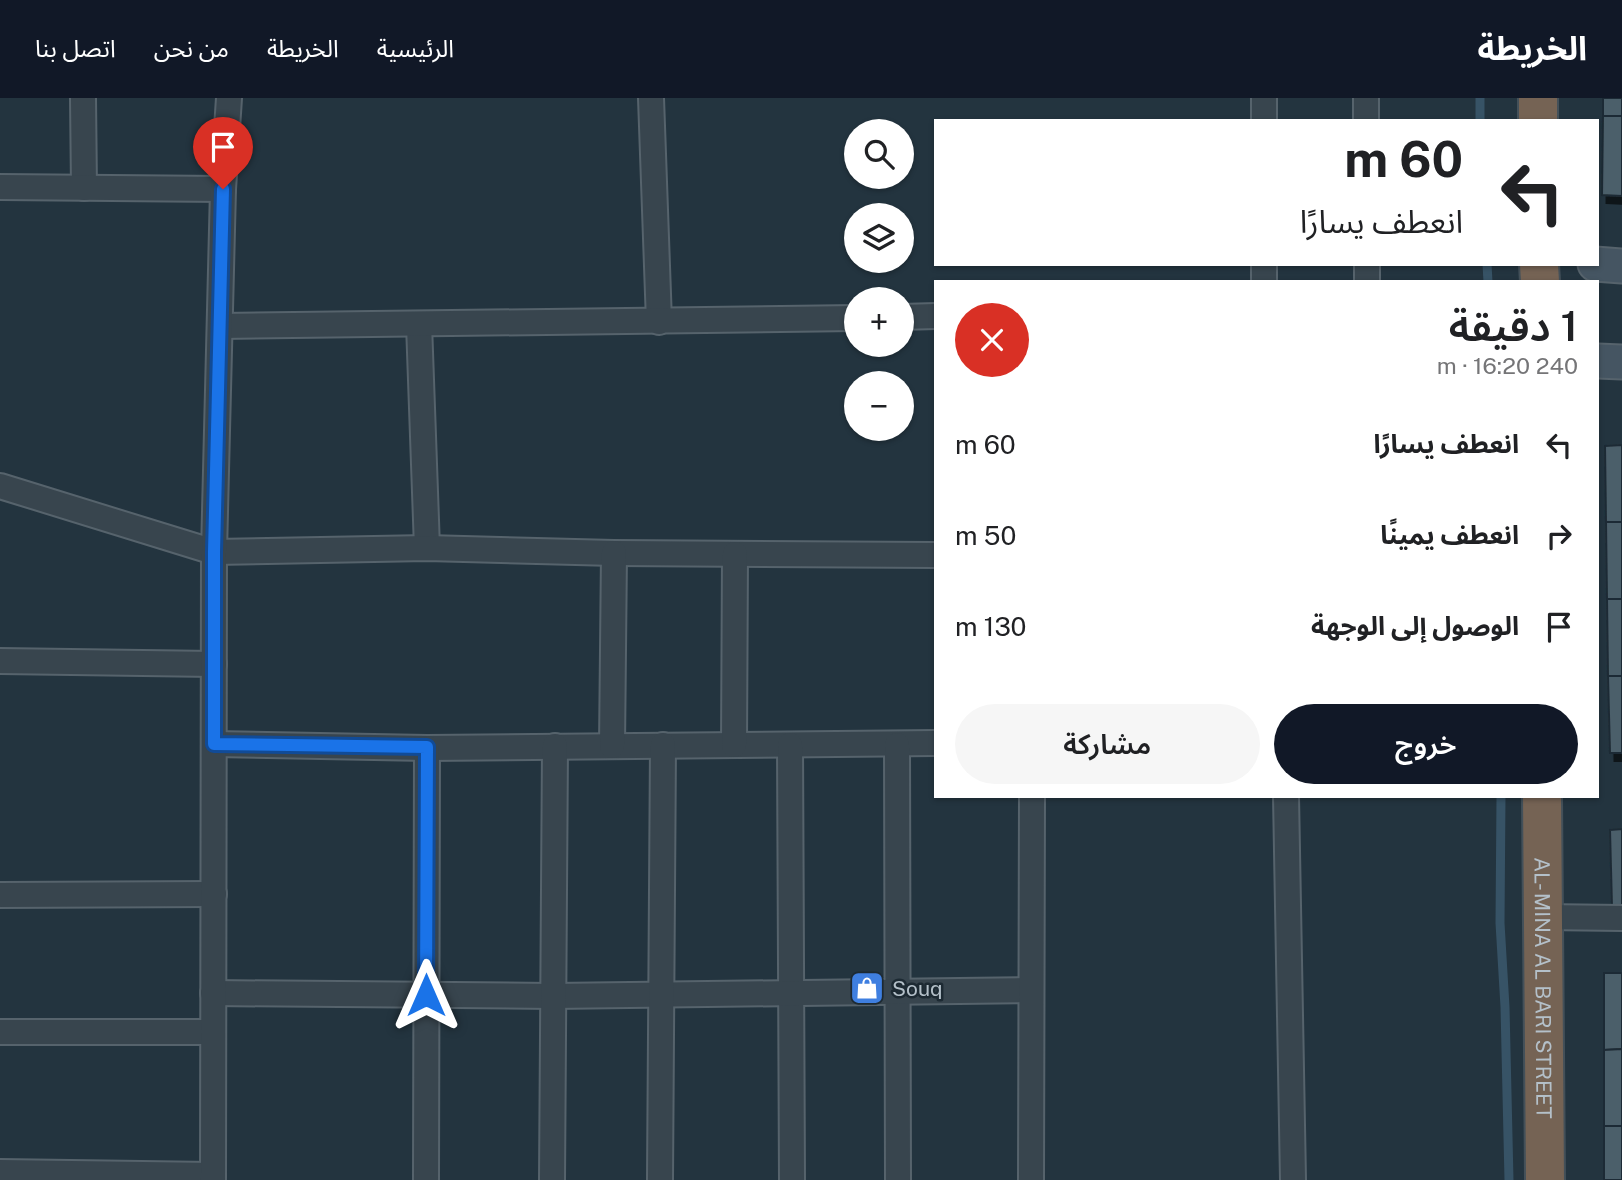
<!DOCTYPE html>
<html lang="ar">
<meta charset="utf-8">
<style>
body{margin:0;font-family:"Public Sans","Noto Sans Arabic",sans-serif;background:#f6f6f6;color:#202124;direction:rtl;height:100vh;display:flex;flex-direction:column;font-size:26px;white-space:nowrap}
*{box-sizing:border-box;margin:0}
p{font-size:23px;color:#757577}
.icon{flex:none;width:38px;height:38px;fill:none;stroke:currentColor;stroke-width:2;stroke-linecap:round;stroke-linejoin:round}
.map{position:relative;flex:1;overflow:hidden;direction:ltr}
.side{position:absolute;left:934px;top:182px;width:665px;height:518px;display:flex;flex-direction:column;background:#fff;border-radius:0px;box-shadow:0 2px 5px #0004;direction:rtl}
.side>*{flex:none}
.guide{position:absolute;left:934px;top:21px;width:665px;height:147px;border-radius:0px;box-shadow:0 2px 5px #0004;direction:rtl;background:#fff;color:#202124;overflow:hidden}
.fabs{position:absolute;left:844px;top:21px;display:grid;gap:14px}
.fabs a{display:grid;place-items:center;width:70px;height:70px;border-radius:50%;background:#fff;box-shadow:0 2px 5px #0004;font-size:35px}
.pin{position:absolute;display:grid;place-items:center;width:60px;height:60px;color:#fff;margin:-72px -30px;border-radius:50% 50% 50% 0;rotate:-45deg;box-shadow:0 0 7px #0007}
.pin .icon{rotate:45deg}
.me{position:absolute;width:77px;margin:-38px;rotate:0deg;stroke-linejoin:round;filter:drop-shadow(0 0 5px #0008)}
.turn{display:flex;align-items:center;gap:24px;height:147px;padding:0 21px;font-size:32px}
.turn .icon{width:91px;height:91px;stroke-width:2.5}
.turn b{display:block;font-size:49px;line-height:60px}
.round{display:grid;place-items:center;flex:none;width:74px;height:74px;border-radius:37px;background:#f6f6f6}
.overview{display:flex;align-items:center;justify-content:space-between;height:119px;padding:0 21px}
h1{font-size:42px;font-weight:600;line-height:52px}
.primary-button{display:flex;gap:14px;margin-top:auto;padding:14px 21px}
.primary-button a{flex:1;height:80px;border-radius:42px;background:#111827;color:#fff;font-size:28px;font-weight:600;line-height:80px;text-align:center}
.primary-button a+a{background:#f6f6f6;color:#202124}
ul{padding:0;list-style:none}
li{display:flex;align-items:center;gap:21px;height:91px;padding:0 21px}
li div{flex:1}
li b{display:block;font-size:26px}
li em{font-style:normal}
header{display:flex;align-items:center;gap:42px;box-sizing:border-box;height:98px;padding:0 35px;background:#111827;color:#fff}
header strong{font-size:33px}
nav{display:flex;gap:38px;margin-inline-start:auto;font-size:24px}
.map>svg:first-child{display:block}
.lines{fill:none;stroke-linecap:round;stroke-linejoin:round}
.stream{stroke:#375366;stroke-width:9}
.building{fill:#4c5e6a;stroke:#1f2c35;stroke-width:2;filter:url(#shadow)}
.street-casing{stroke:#56636c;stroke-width:28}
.secondary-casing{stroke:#56636c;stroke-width:37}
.highway-casing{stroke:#435059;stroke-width:42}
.street{stroke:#38454e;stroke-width:24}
.secondary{stroke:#455562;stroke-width:33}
.highway{stroke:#756354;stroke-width:38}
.route-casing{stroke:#114b97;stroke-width:18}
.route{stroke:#1a73e8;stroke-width:12}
.labels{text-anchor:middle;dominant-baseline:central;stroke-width:5;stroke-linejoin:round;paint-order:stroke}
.poi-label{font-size:21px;fill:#b4c0c9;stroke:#1d2a33;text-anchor:start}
.street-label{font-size:21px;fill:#b4c0c9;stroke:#1d2a33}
</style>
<header>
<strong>الخريطة</strong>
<nav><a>الرئيسية</a><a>الخريطة</a><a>من نحن</a><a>اتصل بنا</a></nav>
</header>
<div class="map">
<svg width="1622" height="1082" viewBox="0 0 1622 1082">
<defs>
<filter id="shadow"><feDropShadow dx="4.5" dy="8" stdDeviation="0" flood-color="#0009"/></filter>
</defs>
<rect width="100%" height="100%" fill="#23343f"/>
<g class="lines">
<g class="stream">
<path d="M1480,0v23"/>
<path d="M1487,166l1,18"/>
<path d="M1501,698l-1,127 5,84 4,173"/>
</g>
</g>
<g class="building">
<rect x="1603" y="0" width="19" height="18"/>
<path d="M1603,18h19v80l-20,-1z"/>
<path d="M1622,347v77h-16l-1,-76z"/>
<path d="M1606,424h16v77h-15z"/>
<path d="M1607,501h15v77h-14z"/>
<path d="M1608,578h14v77h-12z"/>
<path d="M1622,731v78h-10l-2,-77z"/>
<path d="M1604,875h18v76l-18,1z"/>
<path d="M1622,951v77h-18v-76z"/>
<rect x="1604" y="1028" width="18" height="54"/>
</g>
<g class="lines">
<g class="street-casing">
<g id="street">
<path d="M83,0l1,90"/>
<path d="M651,0l8,224"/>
<path d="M1366,0v23"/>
<path d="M1264,23v-23"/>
<path d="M0,89l223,2"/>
<path d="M1367,166v18"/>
<path d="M1264,184v-18"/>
<path d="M901,219l35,-1"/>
<path d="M419,226l8,224"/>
<path d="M221,228l635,-8"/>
<path d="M0,388l214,66 213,-4 187,5 322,2"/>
<path d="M0,563l214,3"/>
<path d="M214,646l213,4 509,-5"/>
<path d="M734,647l1,-191"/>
<path d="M790,647l2,435"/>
<path d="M897,647l1,435"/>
<path d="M612,648l2,-193"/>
<path d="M1286,698l7,384"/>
<path d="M0,797l214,-1"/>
<path d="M1543,819l79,1"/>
<path d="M213,895l340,3 478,-6"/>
<path d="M0,934h213"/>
<path d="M0,1074l213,3"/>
<path d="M213,1082l1,-628 9,-363 6,-91"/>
<path d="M426,1082l1,-432"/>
<path d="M552,1082l3,-434"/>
<path d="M660,1082l3,-435"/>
<path d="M1031,1082l1,-384"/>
</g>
</g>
<g class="secondary-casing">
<g id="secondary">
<path d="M1595,166l27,2"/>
<path d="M1598,263l24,1"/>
</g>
</g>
<g class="highway-casing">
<g id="highway">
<path d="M1538,0v23"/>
<path d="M1539,166l1,18"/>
<path id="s1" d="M1542,698l3,384"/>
</g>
</g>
<use href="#street" class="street"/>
<use href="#secondary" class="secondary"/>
<use href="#highway" class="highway"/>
</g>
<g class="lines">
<g class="route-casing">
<path id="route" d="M223,91l-9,363v192l213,3 -1,248"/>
</g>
<use href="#route" class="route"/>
</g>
<defs>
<g id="shop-square" transform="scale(1.75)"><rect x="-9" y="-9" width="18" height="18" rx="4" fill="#3f7fe0" stroke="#1d2a33"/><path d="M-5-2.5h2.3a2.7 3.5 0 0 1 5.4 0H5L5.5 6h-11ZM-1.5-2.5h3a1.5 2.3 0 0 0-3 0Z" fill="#fff"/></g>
</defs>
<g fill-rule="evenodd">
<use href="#shop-square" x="867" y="890"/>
</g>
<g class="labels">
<g class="poi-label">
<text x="892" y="890">Souq</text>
</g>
<g class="street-label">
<text stroke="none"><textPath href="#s1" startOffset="192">AL- MINA AL BARI STREET</textPath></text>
</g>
</g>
</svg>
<div class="fabs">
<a><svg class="icon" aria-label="search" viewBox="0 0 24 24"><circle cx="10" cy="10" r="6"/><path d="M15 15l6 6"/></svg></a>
<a><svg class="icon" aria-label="layers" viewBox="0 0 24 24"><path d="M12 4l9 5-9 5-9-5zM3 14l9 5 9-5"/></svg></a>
<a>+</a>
<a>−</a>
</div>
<div class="pin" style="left:223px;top:91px;background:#d93025"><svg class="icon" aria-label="arrive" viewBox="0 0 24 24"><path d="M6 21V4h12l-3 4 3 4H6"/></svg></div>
<svg class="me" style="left:426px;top:897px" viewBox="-20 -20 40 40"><path d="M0-17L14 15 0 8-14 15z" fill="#1a73e8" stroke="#fff" stroke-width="4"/></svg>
<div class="guide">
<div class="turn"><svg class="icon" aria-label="left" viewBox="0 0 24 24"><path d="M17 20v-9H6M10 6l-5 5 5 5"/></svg><div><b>60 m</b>انعطف يسارًا</div></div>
</div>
<section class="side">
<div class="overview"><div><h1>1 دقيقة</h1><p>240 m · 16:20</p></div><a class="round" style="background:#d93025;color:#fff"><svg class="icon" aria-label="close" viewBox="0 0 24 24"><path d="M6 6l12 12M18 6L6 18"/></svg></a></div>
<ul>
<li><svg class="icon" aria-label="left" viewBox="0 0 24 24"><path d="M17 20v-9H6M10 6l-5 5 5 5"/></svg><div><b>انعطف يسارًا</b></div><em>60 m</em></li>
<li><svg class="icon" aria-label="right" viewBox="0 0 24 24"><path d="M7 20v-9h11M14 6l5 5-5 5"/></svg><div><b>انعطف يمينًا</b></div><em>50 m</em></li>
<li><svg class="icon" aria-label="arrive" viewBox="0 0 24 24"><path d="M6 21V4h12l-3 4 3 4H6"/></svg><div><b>الوصول إلى الوجهة</b></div><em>130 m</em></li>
</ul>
<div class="primary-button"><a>خروج</a><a>مشاركة</a></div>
</section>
</div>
